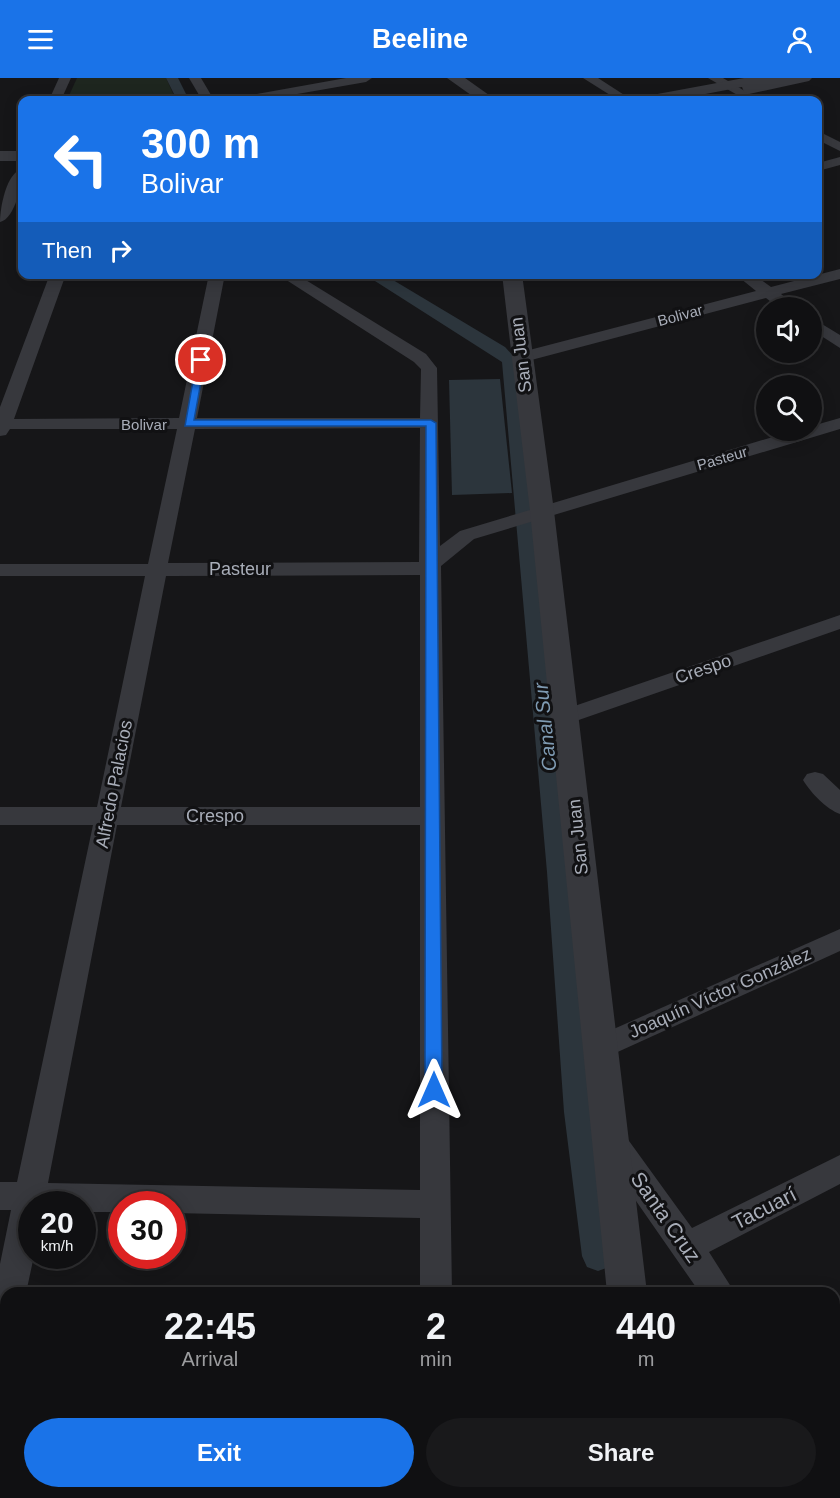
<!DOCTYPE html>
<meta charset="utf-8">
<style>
body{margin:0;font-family:Arial,sans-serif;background:#19191b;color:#f1f3f6;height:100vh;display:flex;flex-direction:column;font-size:22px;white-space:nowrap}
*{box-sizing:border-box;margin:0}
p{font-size:20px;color:#9c9d9f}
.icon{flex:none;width:33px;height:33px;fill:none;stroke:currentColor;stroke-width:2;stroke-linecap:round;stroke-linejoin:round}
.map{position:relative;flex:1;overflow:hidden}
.details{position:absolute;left:0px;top:1209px;width:840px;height:212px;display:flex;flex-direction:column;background:#101012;border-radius:18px 18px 0 0;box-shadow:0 3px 15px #0003,0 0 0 2px #303032}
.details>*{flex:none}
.banner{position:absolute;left:18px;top:18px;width:804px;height:183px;border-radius:12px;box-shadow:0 3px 15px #0003,0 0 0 2px #303032;background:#1a73e8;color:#fff;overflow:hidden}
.fabs{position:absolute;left:756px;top:219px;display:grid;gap:12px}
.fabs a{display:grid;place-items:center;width:66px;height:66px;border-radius:50%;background:#101012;box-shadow:0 3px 15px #0003,0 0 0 2px #303032;font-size:30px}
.speed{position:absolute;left:18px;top:1113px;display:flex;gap:12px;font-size:30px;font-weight:700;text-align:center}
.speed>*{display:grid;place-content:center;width:78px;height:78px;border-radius:50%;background:#101012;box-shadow:0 3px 15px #0003,0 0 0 2px #303032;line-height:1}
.speed small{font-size:15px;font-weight:400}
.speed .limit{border:9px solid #d22;background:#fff;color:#111}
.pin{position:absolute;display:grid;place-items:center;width:51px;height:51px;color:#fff;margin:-26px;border:3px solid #fff;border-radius:50%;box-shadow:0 2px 6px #0007}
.me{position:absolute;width:66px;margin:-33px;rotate:0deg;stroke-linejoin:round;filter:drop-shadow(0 0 4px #0008)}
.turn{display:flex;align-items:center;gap:21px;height:126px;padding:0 24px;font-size:27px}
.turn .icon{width:78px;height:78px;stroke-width:2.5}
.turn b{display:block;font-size:42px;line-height:51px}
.then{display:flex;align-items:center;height:57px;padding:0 24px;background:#0003;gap:12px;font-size:22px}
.eta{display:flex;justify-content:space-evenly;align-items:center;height:102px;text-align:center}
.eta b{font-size:36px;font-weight:700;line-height:42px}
.cta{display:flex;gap:12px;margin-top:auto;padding:12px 24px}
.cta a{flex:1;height:69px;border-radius:36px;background:#1a73e8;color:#fff;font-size:24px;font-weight:700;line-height:69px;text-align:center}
.cta a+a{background:#19191b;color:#f1f3f6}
header{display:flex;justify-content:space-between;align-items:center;height:78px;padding:0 24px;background:#1a73e8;color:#fff;font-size:27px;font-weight:700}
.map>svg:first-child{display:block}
.green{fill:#1e261f}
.water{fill:#2c353c}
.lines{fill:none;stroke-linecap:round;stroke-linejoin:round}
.canal{fill:#2c353c;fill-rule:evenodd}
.minor{fill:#37383d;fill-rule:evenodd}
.tertiary{fill:#37383d;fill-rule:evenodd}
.route{fill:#1a73e8;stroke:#114b97;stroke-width:1.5}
.labels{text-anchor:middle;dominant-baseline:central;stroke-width:6;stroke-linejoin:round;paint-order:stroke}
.far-street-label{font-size:15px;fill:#a8adb8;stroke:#111113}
.street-label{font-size:18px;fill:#a8adb8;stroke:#111113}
.water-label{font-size:20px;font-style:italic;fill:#7f9bb3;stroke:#111113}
.near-street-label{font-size:21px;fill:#a8adb8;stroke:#111113}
</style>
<header><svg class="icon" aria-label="menu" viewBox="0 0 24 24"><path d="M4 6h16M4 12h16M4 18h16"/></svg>Beeline<svg class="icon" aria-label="person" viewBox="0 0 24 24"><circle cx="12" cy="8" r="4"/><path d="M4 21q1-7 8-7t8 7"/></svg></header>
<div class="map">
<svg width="840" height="1420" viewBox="0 0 840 1420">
<rect width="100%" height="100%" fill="#161618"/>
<path class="green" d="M77,0h89l10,22h-109z"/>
<path class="water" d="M500,301l12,114 -60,2 -3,-115z"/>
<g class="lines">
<g class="canal">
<path d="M166,0h12l11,22h-12z"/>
<path d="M364,196h19l122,73 13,14 55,511 21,240 20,144 -5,11 -11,4 -11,-4 -5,-11 -18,-144 -17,-240 -45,-510z"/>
<path d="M732,1414h36l1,6h-36z"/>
</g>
<g class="minor">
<path d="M59,0h12l-10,22h-12z"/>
<path d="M189,0h12l13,22h-12z"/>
<path d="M346,0h26l-6,4 -103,18h-24l6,-4z"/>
<path d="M583,0h15l34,22h-14z"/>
<path d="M708,0h15l37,22h-14z"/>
<path d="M818,53l22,11v9l-22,-11z"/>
<path d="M840,79v8l-22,6v-8z"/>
<path d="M22,91c1,13 -7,50 -22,53 0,-14 6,-49 22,-53z"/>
<path d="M840,191v10l-59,15 17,14h-19l-13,-10 -246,65 -8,-5 2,-4 242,-63 -21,-17h18l18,13z"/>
<path d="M50,196h16l-52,145 165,-1 30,-144h16l-28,144h223l1,-49 -7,-7 -137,-88h19l130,80 11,14 3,178 20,-15 336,-101h16v-4l28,-8v11l-366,110 -33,27 11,727h-32v-75l-248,-5v-9h-50v8h-40v-8h-50l2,52 -8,37h-20v65l-6,2v-96l11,-54h-11v-28h17l76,-357h-93v-18h97l48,-231h-145v-12h148l29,-135h-167l-4,6 -6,1v-29zM420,350l-1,134 -251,1 27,-134zM420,497v232h-299l45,-231zM117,747h303v365l-372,-7z"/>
<path d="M812,240l28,17v13l-28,-18z"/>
<path d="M840,537v14l-267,93 -8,3 -8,-3 -3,-5 3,-5z"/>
<path d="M815,694l8,2 17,16v24c-14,-5 -29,-21 -37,-34l4,-6z"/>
<path d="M840,851v22l-229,104 -10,4 -10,-4 -4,-8 4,-8z"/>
<path d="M613,1052l11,4 68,94 148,-73v29l-131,68 26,41h-35l-98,-141 -4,-9 4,-9z"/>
<path d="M834,1371l6,3v42l-6,-3z"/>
<rect x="422" y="1414" width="36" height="6"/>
</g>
<g class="tertiary">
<path d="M447,0h18l31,22h-18z"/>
<path d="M744,0h68l-3,3 -60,13 -5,-2 -2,-5 -68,13h-30l8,-5z"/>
<rect x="0" y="73" width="22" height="10"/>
<path d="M502,196h20l32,237 93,782h-40l-77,-782z"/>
<path d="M631,1414h44l1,6h-44z"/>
</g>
</g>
<path class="route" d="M197,280l8,2 -11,60h237l5,3 6,667 -3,5h-11l-3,-5 1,-664h-241z"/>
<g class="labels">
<g class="far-street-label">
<text transform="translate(680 237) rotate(-15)">Bolivar</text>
<text x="144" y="346">Bolivar</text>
<text transform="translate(722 380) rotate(-16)">Pasteur</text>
</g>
<g class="street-label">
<text transform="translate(521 277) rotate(-97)">San Juan</text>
<text x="240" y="491">Pasteur</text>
<text transform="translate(703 591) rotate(-19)">Crespo</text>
<text transform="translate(114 706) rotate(-79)">Alfredo Palacios</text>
<text x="215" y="738">Crespo</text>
<text transform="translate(578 759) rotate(-96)">San Juan</text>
<text transform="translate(720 915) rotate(-24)">Joaquín Víctor González</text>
</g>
<g class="water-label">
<text transform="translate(545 649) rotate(-96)">Canal Sur</text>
</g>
<g class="near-street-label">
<text transform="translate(764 1130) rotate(-27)">Tacuarí</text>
<text transform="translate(666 1139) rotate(55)">Santa Cruz</text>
</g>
</g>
</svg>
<div class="fabs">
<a><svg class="icon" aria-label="sound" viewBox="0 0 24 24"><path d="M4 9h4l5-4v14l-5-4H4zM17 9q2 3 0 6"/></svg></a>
<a><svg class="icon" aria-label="search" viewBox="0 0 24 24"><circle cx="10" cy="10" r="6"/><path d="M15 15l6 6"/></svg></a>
</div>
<div class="speed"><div>20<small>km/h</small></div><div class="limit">30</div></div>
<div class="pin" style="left:201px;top:282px;background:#d93025"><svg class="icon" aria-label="arrive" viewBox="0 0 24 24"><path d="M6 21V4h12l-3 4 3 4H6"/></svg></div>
<svg class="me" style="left:434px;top:1012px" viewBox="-20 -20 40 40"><path d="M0-17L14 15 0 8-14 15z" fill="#1a73e8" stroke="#fff" stroke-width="4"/></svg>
<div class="banner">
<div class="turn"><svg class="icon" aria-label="left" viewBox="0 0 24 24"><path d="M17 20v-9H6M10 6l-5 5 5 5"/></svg><div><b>300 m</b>Bolivar</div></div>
<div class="then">Then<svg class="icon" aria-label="right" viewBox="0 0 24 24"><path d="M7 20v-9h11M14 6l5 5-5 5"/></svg></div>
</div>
<section class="details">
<div class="eta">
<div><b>22:45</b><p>Arrival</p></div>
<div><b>2</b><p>min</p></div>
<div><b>440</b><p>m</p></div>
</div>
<div class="cta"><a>Exit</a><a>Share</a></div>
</section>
</div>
